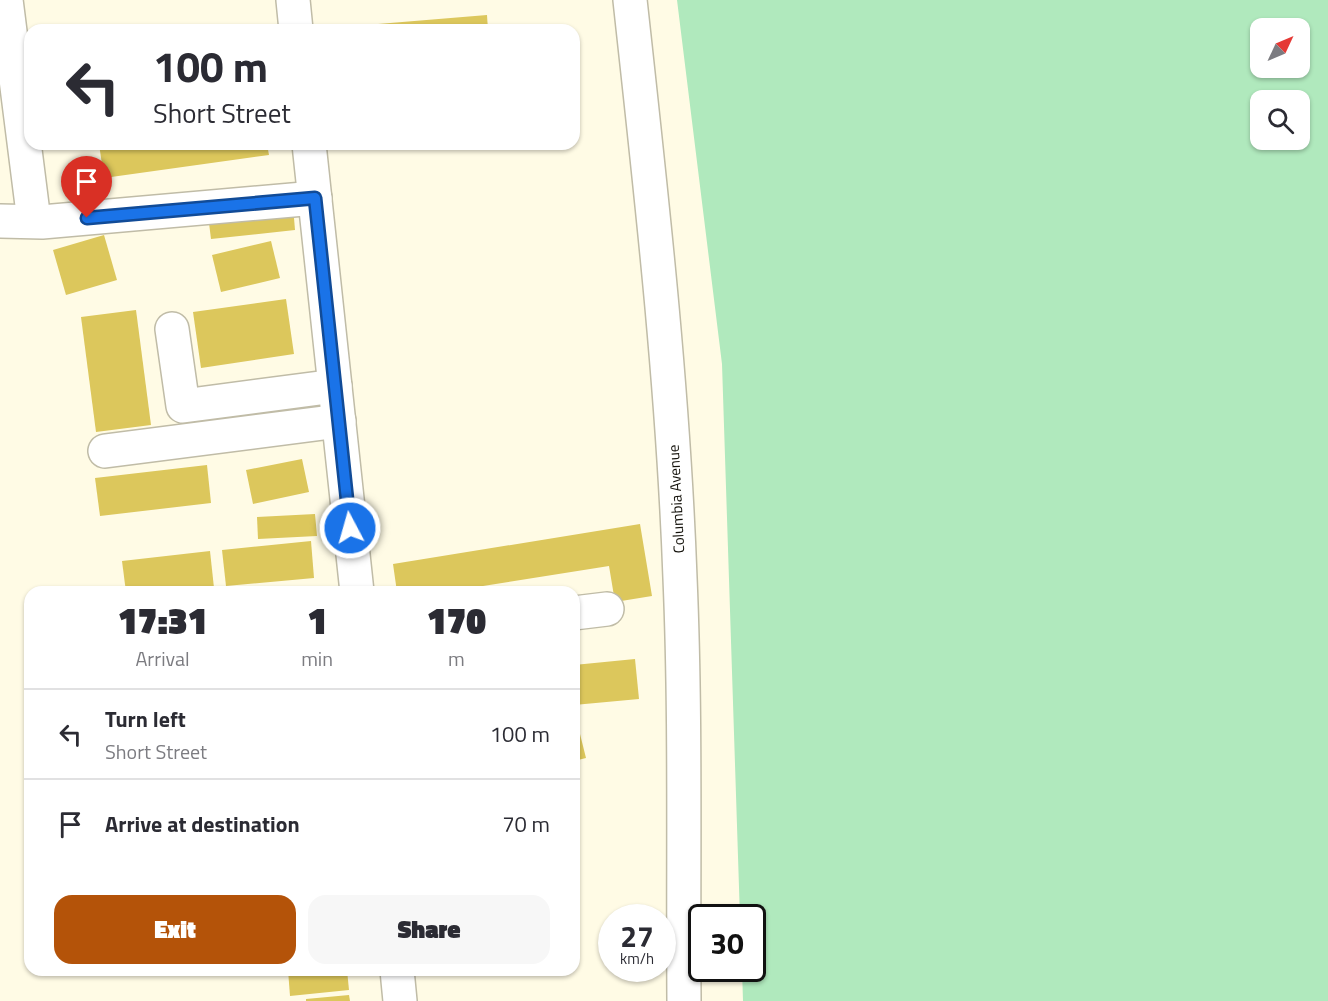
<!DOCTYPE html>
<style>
body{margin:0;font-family:"Titillium Web",sans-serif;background:#f7f7f7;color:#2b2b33;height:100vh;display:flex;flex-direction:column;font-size:22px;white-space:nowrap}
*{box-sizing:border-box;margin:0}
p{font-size:20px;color:#7c7c81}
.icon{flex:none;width:33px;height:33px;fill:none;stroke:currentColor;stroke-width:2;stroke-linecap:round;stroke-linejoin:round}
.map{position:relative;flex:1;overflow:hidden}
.drawer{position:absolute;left:24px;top:586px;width:556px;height:390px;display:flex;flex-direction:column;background:#fff;border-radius:18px;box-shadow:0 2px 4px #0004}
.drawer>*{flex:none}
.top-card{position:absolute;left:24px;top:24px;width:556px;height:126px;border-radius:18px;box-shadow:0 2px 4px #0004;background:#fff;color:#2b2b33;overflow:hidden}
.needle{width:39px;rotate:46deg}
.buttons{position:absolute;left:1250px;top:18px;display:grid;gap:12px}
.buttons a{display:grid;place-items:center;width:60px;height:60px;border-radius:12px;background:#fff;box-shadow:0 2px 4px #0004;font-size:30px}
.speed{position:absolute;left:598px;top:904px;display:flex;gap:12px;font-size:30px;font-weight:700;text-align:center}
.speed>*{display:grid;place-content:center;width:78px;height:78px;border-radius:50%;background:#fff;box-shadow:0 2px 4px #0004;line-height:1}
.speed small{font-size:15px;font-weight:400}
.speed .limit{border:3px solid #111;border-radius:9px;background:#fff;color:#111}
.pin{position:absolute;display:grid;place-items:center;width:51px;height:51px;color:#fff;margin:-62px -26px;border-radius:50% 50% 50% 0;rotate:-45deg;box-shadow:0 0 6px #0007}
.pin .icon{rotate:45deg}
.me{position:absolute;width:66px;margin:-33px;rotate:354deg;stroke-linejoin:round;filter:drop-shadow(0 0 4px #0008)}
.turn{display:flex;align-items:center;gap:21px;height:126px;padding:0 30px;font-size:27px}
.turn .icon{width:78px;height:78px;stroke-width:2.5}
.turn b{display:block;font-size:42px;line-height:51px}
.eta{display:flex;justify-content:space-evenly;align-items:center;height:102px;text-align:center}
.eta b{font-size:36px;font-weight:800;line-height:42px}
.button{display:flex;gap:12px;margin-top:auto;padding:12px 30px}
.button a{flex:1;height:69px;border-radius:18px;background:#b45309;color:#fff;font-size:24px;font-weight:800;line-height:69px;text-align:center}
.button a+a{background:#f7f7f7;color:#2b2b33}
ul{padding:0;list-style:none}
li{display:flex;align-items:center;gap:18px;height:90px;padding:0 30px;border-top:2px solid #e1e1e2}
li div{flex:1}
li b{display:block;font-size:22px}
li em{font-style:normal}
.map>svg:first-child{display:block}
.green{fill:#b0e9bd;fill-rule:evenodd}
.building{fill:#dcc75c}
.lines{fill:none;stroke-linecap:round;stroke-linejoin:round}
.minor-casing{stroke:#c0bca7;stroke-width:36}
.minor{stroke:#fff;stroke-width:33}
.route-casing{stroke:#114b97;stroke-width:15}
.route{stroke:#1a73e8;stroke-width:10}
.labels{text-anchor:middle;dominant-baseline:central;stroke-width:5;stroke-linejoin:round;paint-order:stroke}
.street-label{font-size:15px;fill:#14120b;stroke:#fff}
</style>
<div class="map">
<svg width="1328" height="1001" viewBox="0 0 1328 1001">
<rect width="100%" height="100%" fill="#fffbe5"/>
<path class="green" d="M677,0h651v1001h-585l-1,-32h11v-51h-13l-18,-554zM1260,28h39v40h-39zM1260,100h39v40h-39z"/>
<g class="building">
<path d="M487,15l1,15h-109l-1,-6z"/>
<path d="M99,144h168l2,11 -165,23z"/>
<path d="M293,206l2,24 -84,9 -3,-24z"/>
<path d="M104,235l13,45 -51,15 -13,-45z"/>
<path d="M271,241l9,37 -59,14 -9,-37z"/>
<path d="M286,299l8,55 -93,14 -8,-56z"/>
<path d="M136,310l15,115 -55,7 -15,-115z"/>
<path d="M302,459l7,33 -56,12 -7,-34z"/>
<path d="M207,465l4,38 -111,13 -5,-38z"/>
<path d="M315,514l2,22 -59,3 -1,-22z"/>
<path d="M640,524l12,72 -37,6 -6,-36 -164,26h-48l-4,-28z"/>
<path d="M311,541l3,37 -88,8 -4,-36z"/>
<path d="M210,551l4,37 -44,4h-44l-4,-31z"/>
<path d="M635,659l4,40 -65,6v-40z"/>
<path d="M579,730l7,28 -12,3v-30z"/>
<path d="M288,970h59l2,20 -59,6z"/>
<path d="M349,995l1,6h-44v-2z"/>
</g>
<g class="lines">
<g class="minor-casing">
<g id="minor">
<path d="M6,0l28,221"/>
<path d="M293,0l3,30"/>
<path d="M630,0c21,192 43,384 50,578 6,140 3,282 4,423"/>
<path d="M309,144l48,448"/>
<path d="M0,221l42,1 273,-24"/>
<path d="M172,329l11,77 152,-20"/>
<path d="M105,451l234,-30"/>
<path d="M574,613l33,-4"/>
<path d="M397,970l3,31"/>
</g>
</g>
<use href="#minor" class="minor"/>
</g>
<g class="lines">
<g class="route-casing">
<path id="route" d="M87,218l228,-20 35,330"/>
</g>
<use href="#route" class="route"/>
</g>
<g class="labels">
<g class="street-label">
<text transform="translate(676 499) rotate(-93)">Columbia Avenue</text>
</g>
</g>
</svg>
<div class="buttons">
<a><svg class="needle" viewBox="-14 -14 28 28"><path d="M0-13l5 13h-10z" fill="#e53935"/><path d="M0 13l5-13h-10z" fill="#7c7c81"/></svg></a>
<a><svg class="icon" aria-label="search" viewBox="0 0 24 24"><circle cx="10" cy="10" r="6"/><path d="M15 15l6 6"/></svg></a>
</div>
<div class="speed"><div>27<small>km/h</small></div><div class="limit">30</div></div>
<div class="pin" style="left:87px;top:218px;background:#d93025"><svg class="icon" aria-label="arrive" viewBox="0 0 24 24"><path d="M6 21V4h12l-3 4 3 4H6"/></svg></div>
<svg class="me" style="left:350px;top:528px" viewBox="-20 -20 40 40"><circle r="17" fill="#1a73e8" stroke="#fff" stroke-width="3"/><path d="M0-11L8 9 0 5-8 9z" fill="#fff"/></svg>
<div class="top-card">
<div class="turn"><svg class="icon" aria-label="left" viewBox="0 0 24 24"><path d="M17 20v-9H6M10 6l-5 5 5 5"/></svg><div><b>100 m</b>Short Street</div></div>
</div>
<section class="drawer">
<div class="eta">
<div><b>17:31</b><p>Arrival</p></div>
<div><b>1</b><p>min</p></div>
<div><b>170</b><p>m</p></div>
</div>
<ul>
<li><svg class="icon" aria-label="left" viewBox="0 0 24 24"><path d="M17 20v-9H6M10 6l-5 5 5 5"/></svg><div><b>Turn left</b><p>Short Street</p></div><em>100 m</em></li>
<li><svg class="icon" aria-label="arrive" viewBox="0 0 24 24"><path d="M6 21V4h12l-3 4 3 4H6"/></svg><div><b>Arrive at destination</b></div><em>70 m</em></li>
</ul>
<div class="button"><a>Exit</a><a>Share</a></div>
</section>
</div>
